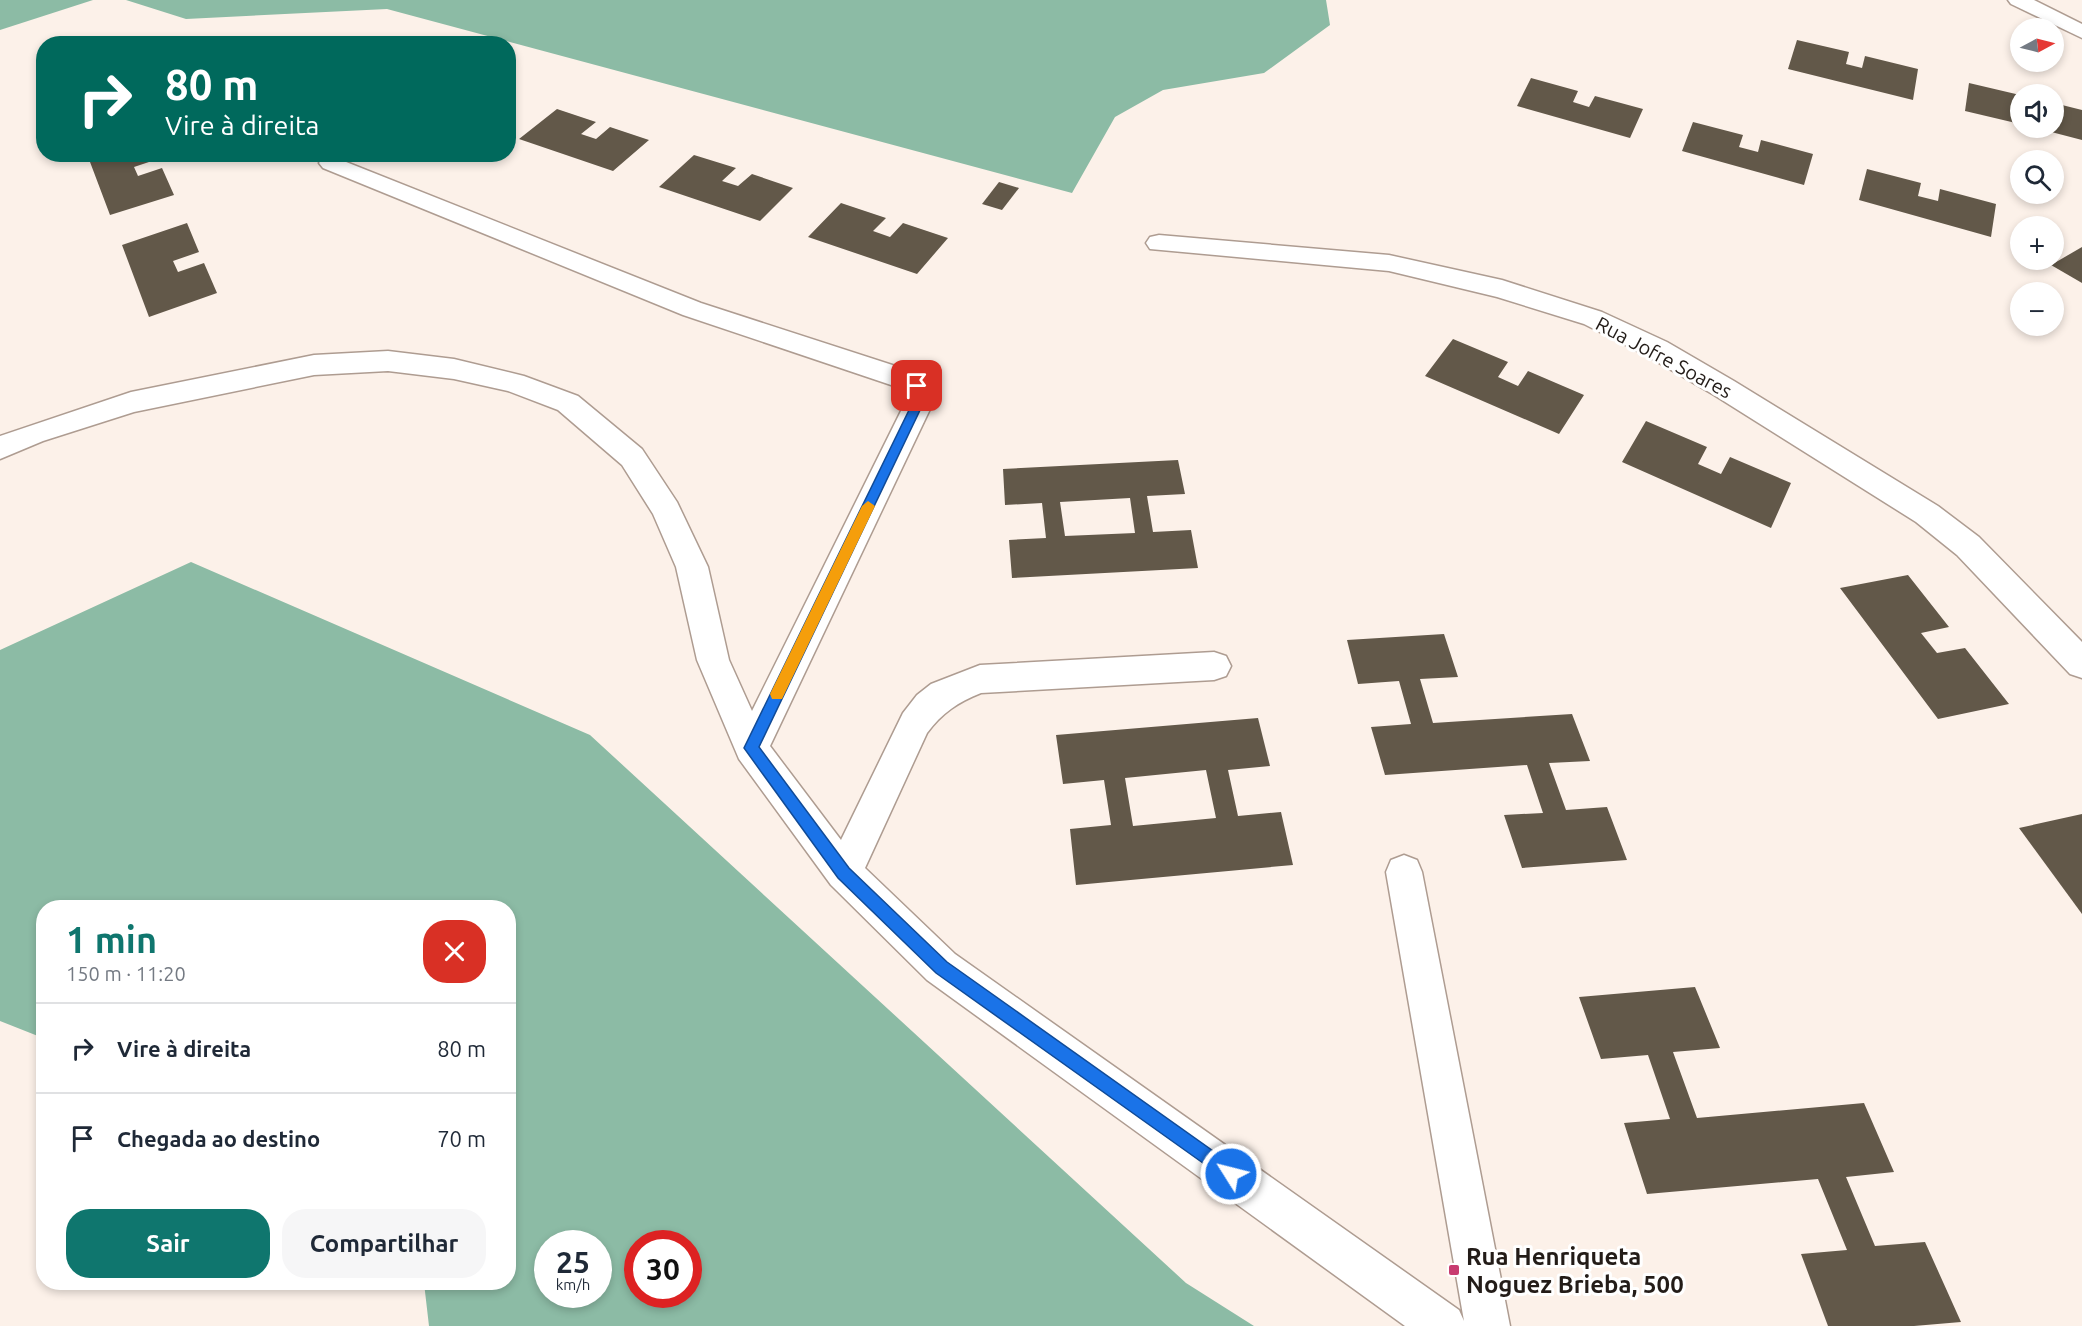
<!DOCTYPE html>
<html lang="pt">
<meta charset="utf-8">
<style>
body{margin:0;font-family:Ubuntu,sans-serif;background:#f6f6f7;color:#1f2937;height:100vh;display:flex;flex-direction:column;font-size:22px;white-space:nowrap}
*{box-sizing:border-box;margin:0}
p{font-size:20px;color:#747a83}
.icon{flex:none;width:33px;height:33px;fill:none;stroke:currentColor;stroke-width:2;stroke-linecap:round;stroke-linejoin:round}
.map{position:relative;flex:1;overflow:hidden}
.panel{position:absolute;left:36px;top:900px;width:480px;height:390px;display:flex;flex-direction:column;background:#fff;border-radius:24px;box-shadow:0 3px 9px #0003}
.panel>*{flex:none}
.guide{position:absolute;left:36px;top:36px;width:480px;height:126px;border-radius:24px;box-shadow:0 3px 9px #0003;background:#00695c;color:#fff;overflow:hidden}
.needle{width:39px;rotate:83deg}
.buttons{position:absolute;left:2010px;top:18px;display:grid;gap:12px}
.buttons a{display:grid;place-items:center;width:54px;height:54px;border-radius:50%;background:#fff;box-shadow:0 3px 9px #0003;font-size:30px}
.speed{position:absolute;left:534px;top:1230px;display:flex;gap:12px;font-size:30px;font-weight:700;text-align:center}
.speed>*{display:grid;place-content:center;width:78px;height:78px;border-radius:50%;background:#fff;box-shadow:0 3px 9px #0003;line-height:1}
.speed small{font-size:15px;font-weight:400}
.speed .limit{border:9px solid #d22;background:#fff;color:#111}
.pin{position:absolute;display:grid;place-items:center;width:51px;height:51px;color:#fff;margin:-26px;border-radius:12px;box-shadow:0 3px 9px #0006}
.me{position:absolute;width:66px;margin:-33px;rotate:306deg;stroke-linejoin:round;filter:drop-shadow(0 0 4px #0008)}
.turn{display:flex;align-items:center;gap:21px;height:126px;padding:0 30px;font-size:27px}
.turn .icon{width:78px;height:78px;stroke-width:2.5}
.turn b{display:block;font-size:42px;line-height:51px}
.round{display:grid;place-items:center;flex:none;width:63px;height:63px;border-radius:24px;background:#f6f6f7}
.summary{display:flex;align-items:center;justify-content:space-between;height:102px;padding:0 30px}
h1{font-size:36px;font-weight:700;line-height:45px;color:#0f766e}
.cta{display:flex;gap:12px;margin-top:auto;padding:12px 30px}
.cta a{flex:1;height:69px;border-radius:24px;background:#0f766e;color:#fff;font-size:24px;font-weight:700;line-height:69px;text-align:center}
.cta a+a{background:#f6f6f7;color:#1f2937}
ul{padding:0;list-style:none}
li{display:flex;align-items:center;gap:18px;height:90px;padding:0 30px;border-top:2px solid #e0e1e3}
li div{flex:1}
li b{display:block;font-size:22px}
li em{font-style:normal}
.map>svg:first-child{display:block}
.forest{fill:#8cbba5;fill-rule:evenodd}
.building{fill:#625849;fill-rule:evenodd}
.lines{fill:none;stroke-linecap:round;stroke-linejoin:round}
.minor-casing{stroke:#ae9c91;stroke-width:3}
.minor{fill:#fff;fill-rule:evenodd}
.route{fill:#1a73e8;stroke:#114b97;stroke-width:1.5}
.slow{fill:#f59e0b}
.poi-dot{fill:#c83c70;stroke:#fff;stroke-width:2}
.labels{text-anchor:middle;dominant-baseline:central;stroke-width:6;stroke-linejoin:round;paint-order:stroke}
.street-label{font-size:20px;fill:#231c18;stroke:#fff}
.near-poi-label{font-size:24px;font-weight:bold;fill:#231c18;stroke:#fff;text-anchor:start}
</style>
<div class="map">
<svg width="2082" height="1326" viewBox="0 0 2082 1326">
<rect width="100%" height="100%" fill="#fcf1e9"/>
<g class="forest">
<path d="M0,0h93l-93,30z"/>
<path d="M126,0h1200l4,25 -66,48 -101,17 -48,27 -43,76 -685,-184 -201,10z"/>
<path d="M191,562l399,173 596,548 68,43h-825l-5,-43 84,-1v-374h-464l-1,130 -43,-17v-371zM548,1244h50v50h-50zM638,1244h50v50h-50z"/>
</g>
<g class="building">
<path d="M1797,40l52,12 -3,12 16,4 3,-12 53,13 -5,31 -125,-31z"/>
<path d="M1531,78l47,13 -5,11 16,5 6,-11 48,13 -13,29 -113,-32z"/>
<path d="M1969,83l51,12v29l-55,-13z"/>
<path d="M2054,103l28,7v30l-46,-12h18z"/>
<path d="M557,109l39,13 -15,12 15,5 14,-12 39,13 -36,31 -94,-32z"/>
<path d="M1693,122l50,13 -4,12 19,5 3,-12 52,14 -9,31 -122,-34z"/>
<path d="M87,154h69l2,5 -24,8 4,9 24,-8 12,27 -64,20z"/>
<path d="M694,155l42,13 -14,13 16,5 14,-12 41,14 -33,33 -101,-34z"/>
<path d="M1867,169l54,14 -3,13 20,5 2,-12 56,15 -5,33 -132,-37z"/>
<path d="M999,182l20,6 -17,22 -20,-6z"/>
<path d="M841,203l45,15 -13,13 17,6 13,-14 45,15 -31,36 -109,-37z"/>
<path d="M187,223l12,29 -26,9 5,11 26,-9 13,30 -68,24 -27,-72z"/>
<path d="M2082,247v36l-31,-18z"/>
<path d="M1453,339l55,23 -10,15 20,9 10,-15 56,24 -25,39 -134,-58z"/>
<path d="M1646,421l61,26 -9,17 23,10 9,-17 61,26 -20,45 -149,-66z"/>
<path d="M1178,460l7,34 -38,2 6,36 38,-2 7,38 -186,10 -3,-38 37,-2 -4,-35 -37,2 -2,-36zM1130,498l5,35 -70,3 -5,-34z"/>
<path d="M1908,575l41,52 -28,6 16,20 28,-5 44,56 -71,15 -98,-131z"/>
<path d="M1444,634l14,43 -38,2 13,44 139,-9 18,47 -41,2 17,47 41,-3 20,53 -105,8 -18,-53 39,-2 -16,-48 -142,10 -14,-48 40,-3 -12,-43 -41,3 -11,-44z"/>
<path d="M1258,718l12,48 -42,4 10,46 43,-4 12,53 -217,20 -6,-56 41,-4 -7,-45 -41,4 -7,-49zM1206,770l10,48 -83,8 -8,-48z"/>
<path d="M2082,814v100l-63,-86z"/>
<path d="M1695,987l25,61 -47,4 24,66 167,-15 30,69 -48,5 29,69 50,-4 36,80 -47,4h-86l-27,-72 46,-4 -29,-71 -171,15 -23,-71 46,-4 -22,-64 -47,4 -22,-62z"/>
</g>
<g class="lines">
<g class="minor-casing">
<g id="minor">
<path d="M2008,0h26l48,24v14l-71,-34z"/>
<path d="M331,156l370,147 216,70c13,8 17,19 14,34l-161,339 71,94 62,-127 14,-18 14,-11 49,-19 234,-13 12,4 5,10 -5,10 -12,4 -233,13c-23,9 -39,20 -54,40l-62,135 90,86 504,356 5,11 -78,-449 5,-12 13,-5 13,5 5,12 88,454h-105l-478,-346 -96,-95 -92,-126 -42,-99 -21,-93 -23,-53 -31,-49 -64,-55 -50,-19 -54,-12 -66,-8 -74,4 -180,37 -91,29 -43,18v-23l131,-44 183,-37 74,-4 66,8 70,17 54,20 64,53 35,53 31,65 21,93 23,51 151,-304 1,-15 -7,-5 -214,-72 -360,-147 -4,-5 4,-5z"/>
<path d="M1159,235l230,20 113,25 100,32 65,30 67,39 204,125 41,31 103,105v36l-12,-4 -113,-119 -41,-33 -202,-127 -67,-39 -63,-32 -87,-27 -108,-26 -239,-22 -4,-6 4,-6z"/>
</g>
</g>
<use href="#minor" class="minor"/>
</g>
<path class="route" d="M917,382l4,1 4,10 -3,13 -163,341 90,121 98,94 290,206 2,6 -2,6 -6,3 -295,-210 -98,-95 -94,-130 167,-342 3,-13 -3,-7z"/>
<path class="slow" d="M868,501l7,5 -93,193h-10l-2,-5 2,-4 90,-184z"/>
<rect class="poi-dot" x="1448" y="1264" width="12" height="12" rx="3"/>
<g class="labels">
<g class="street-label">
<text transform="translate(1664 357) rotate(28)">Rua Jofre Soares</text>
</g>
<g class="near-poi-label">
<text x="1466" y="1256">Rua Henriqueta<tspan x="1466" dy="28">Noguez Brieba, 500</tspan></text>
</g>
</g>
</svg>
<div class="buttons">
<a><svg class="needle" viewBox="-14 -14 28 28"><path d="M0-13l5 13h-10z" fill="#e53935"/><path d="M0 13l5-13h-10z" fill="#747a83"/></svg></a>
<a><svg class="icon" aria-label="sound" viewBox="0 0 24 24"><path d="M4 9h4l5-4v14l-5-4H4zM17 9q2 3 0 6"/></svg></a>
<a><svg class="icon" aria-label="search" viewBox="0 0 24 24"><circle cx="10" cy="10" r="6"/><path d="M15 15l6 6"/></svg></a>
<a>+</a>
<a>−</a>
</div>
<div class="speed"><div>25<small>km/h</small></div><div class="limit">30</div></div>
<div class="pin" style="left:917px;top:386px;background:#d93025"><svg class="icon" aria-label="arrive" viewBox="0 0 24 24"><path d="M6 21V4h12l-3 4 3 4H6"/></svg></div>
<svg class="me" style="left:1231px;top:1174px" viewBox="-20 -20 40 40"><circle r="17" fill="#1a73e8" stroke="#fff" stroke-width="3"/><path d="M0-11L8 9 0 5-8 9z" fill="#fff"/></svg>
<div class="guide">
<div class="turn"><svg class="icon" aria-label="right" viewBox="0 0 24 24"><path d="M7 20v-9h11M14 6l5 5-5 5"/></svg><div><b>80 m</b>Vire à direita</div></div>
</div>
<section class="panel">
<div class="summary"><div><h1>1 min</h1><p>150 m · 11:20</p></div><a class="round" style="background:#d93025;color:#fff"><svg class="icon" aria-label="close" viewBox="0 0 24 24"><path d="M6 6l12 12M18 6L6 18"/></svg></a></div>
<ul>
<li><svg class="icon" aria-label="right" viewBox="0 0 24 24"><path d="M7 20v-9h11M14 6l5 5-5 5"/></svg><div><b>Vire à direita</b></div><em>80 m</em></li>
<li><svg class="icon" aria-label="arrive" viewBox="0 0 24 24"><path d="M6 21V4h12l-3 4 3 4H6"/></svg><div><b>Chegada ao destino</b></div><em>70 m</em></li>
</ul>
<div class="cta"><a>Sair</a><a>Compartilhar</a></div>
</section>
</div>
